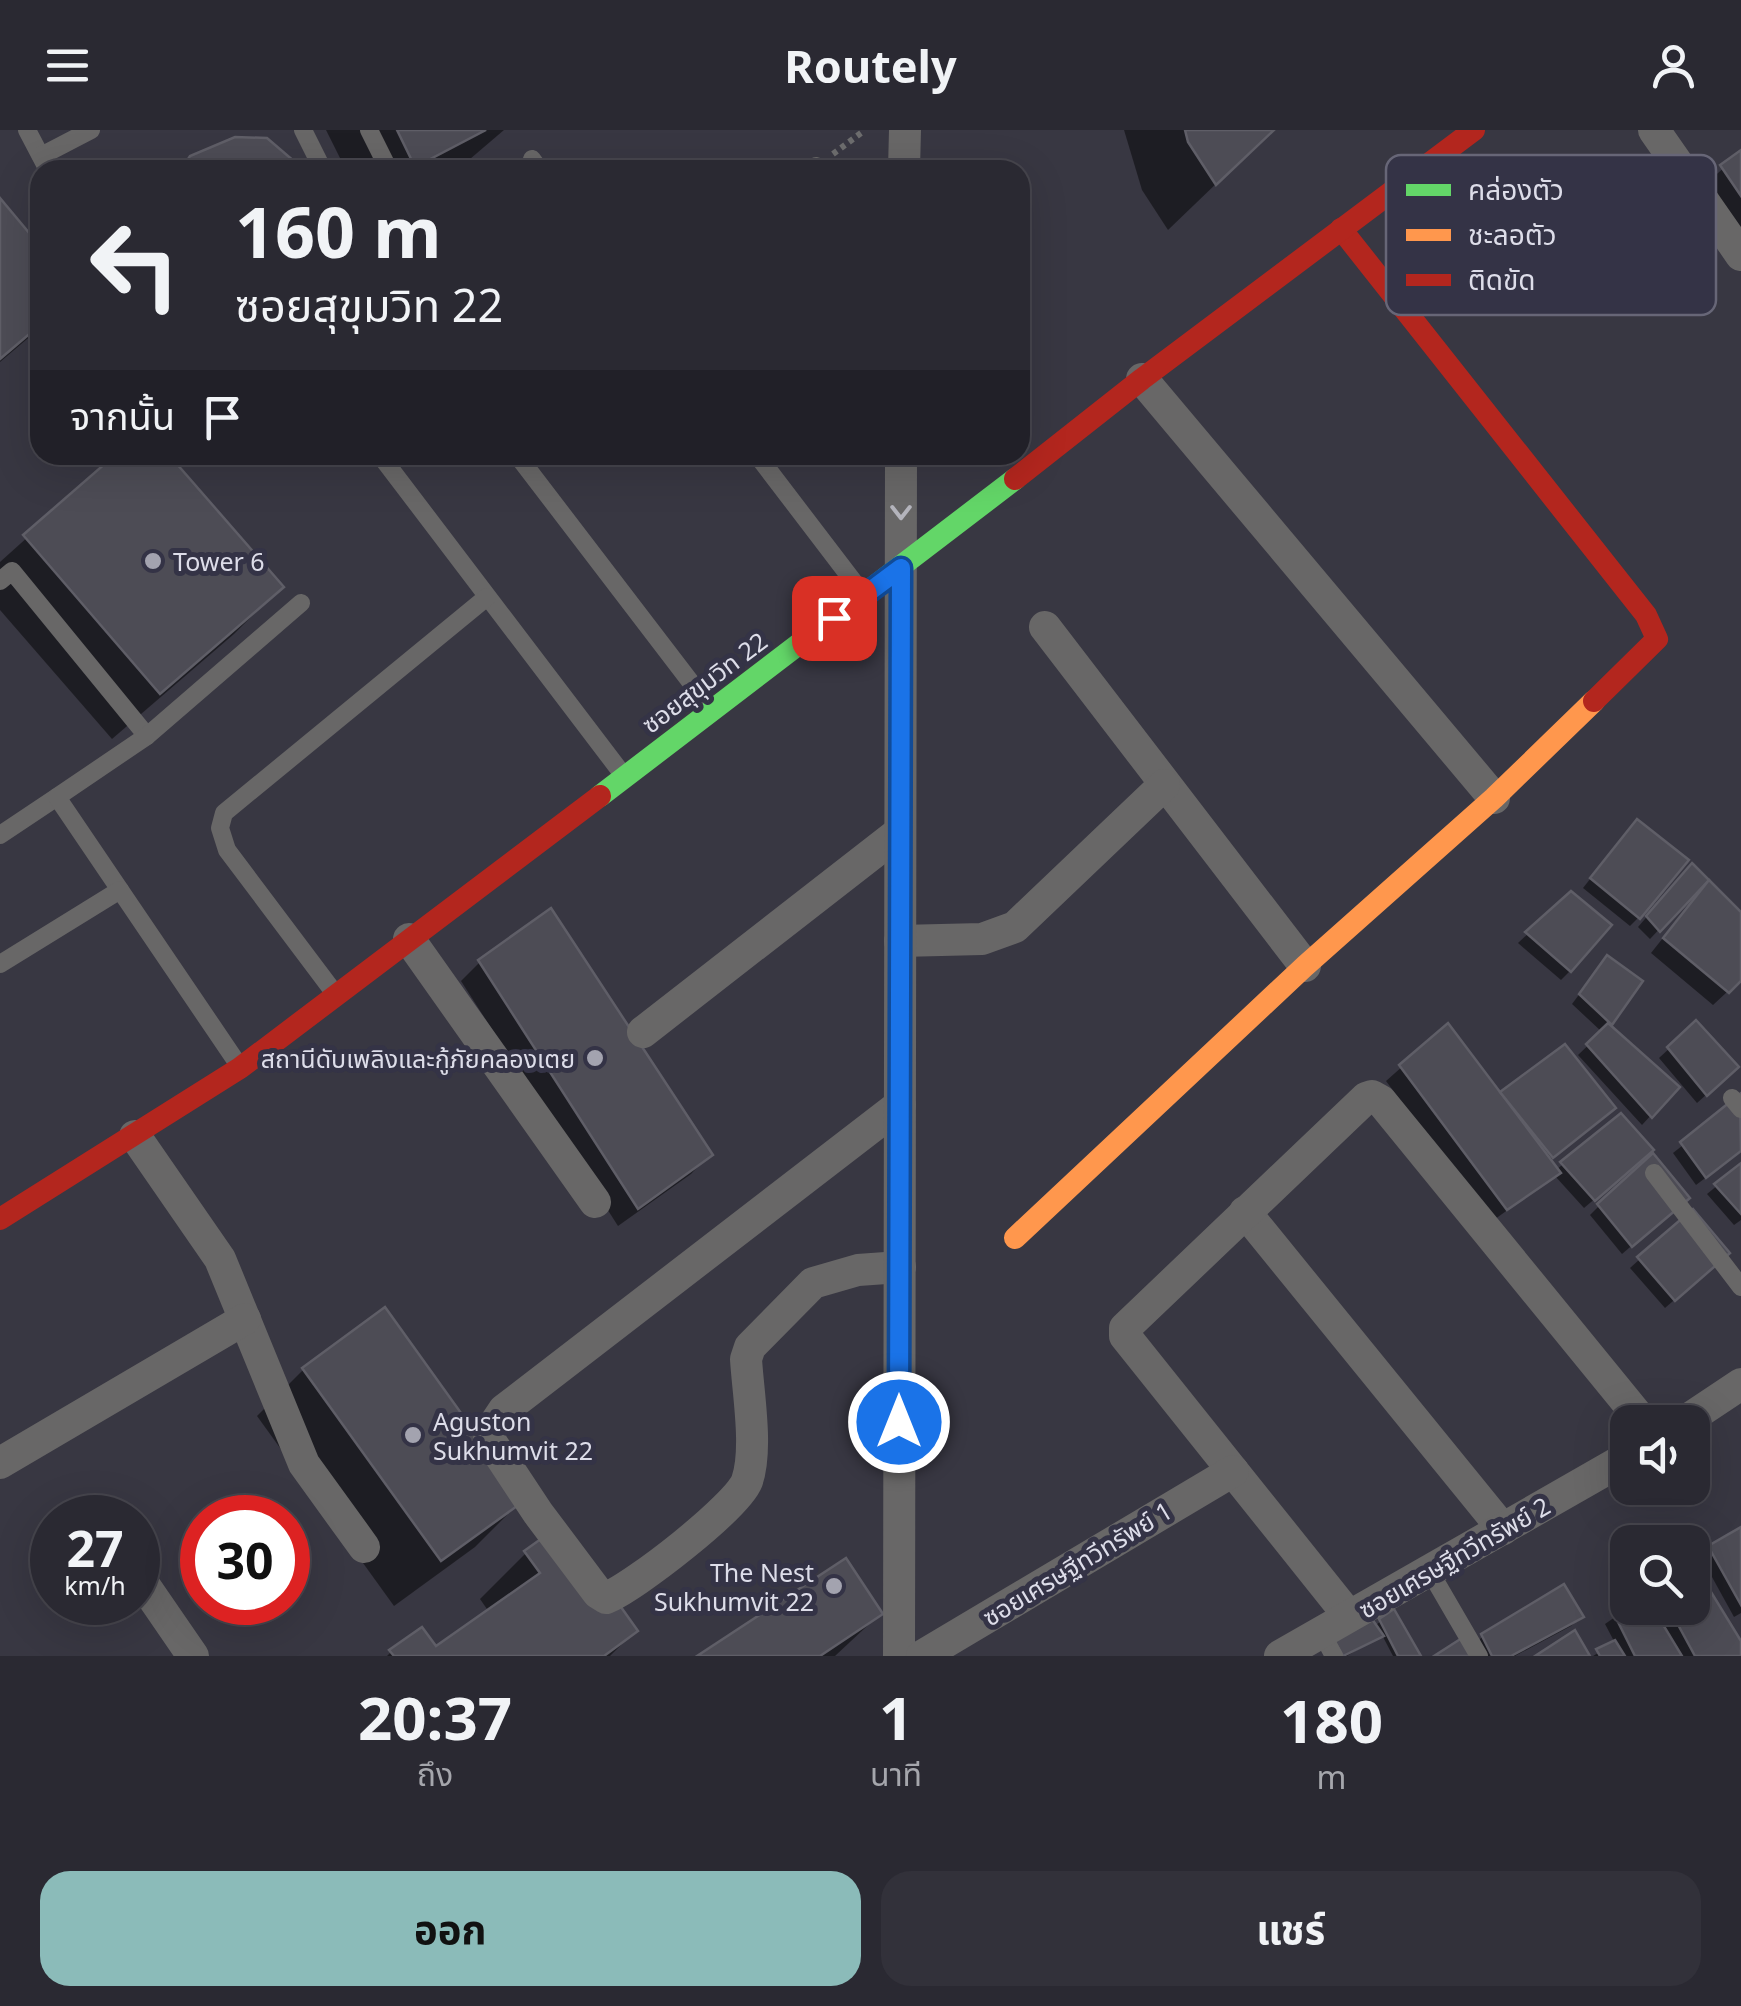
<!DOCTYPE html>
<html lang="th">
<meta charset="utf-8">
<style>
body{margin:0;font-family:"Noto Sans","Noto Sans Thai",sans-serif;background:#32313a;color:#f1f3f6;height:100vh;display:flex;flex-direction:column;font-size:38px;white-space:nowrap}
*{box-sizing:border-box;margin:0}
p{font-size:32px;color:#a5a6ac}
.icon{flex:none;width:55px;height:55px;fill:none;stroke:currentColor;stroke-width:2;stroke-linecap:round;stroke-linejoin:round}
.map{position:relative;height:1526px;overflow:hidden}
.details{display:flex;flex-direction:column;background:#2a2932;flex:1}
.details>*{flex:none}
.banner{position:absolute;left:30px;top:30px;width:1000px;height:305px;border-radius:30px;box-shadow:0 10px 40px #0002,0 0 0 2px #46454d;background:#2a2932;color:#f1f3f6;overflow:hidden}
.tools{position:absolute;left:1610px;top:1275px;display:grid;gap:20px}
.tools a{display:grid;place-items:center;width:100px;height:100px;border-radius:20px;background:#2a2932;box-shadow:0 10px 40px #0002,0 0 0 2px #46454d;font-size:50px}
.speed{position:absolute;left:30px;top:1365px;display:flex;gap:20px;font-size:50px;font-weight:700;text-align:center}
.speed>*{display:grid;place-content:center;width:130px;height:130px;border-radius:50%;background:#2a2932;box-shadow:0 10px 40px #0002,0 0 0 2px #46454d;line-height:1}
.speed small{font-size:25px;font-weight:400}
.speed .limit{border:15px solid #d22;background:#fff;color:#111}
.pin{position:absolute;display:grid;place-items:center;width:85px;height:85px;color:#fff;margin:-42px;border-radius:20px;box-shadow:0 5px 15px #0006}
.me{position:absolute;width:110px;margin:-55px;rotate:0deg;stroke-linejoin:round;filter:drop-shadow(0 0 8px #0008)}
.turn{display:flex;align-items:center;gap:35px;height:210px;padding:0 40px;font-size:45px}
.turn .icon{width:130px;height:130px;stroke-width:2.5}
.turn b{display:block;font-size:70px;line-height:85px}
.then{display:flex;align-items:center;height:95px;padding:0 40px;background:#0003;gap:20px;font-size:38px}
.eta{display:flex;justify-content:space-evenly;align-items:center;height:170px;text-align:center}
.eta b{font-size:60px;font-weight:700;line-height:70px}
.action{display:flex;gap:20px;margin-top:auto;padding:20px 40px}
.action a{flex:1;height:115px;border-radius:30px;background:#8bbbb9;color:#111;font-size:40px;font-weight:700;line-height:115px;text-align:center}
.action a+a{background:#32313a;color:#f1f3f6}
header{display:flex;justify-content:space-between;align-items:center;height:130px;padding:0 40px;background:#2a2932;font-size:45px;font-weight:700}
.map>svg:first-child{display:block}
.shadow{fill:#0007}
.building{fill:#4d4c55;stroke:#5f5e67;stroke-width:2.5}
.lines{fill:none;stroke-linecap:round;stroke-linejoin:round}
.path{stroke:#6d6d6e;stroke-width:6;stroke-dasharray:5 5;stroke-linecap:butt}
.lane{stroke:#686767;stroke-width:18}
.street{stroke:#686767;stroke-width:32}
.fast{stroke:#63d668;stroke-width:22}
.slow{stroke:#ff974d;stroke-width:22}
.jam{stroke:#b3261e;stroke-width:22}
.oneway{stroke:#b4b4bc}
.route-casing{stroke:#114b97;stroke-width:25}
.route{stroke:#1a73e8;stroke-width:18}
.poi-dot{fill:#a3a3af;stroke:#343346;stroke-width:4}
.labels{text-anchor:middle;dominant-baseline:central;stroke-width:10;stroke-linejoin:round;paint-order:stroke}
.poi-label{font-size:25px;fill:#dddde9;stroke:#343346;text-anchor:start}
.street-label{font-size:25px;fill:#dddde9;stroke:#343346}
.key{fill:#343346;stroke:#676677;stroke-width:2.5}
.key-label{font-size:28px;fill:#dddde9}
</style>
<header><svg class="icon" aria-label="menu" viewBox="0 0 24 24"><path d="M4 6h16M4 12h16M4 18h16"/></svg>Routely<svg class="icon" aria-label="person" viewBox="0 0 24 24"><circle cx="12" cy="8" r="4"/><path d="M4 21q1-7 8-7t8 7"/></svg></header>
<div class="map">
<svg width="1741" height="1526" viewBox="0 0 1741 1526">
<rect width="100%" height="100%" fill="#383742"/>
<g class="shadow">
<path d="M326,0h178l-34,29 -21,11h-103z"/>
<path d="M1124,0h148l-104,100 -26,-40z"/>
<path d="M1741,23v88l-38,-55z"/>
<path d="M0,72l40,48v78l-40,34z"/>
<path d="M119,325h47l115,132 -47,47 -122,105 -112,-129v-48z"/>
<path d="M1628,701l11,86 -9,9 -47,-38z"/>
<path d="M1683,745l24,7 34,33v64l-28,26 -62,-52 47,-59 -3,-3 -45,48 -12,-12z"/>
<path d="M1571,764l-1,77 -9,9 -43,-37z"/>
<path d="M480,832l229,193 -18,19 -73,52 -157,-245z"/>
<path d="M1599,838l11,55 -3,3 70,61 -35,38 -64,-70 24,-23 -30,-28z"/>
<path d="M1696,894l31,52 -30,27 -38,-45z"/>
<path d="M1448,896l51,69 65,-48 34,75 -49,39 7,9 65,-54 21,43 -58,49 -29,-32 -64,46 -105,-141z"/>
<path d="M1741,969v52l-45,34 -23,-32z"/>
<path d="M1741,1036v54l-7,5 -27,-31z"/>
<path d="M1599,1076l78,1 -55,47 -32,-39z"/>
<path d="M1692,1082l26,50 -53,46 -35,-40z"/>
<path d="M303,1240l218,131 -46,46 -81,59 -137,-190z"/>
<path d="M1741,1400v83l-7,4 -33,-60 9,-9z"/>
<path d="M526,1423l109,78 -25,25h-223l4,-4 45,-3 53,-37 -9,-13z"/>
<path d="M1628,1478h64l49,38v10h-148l22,-13 -10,-19z"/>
<path d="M880,1484l-45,42h-134z"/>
<path d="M1580,1487l-9,9 -56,30h-36l-5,-11 9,-9z"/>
<path d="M1381,1491l38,35h-26l-11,-21 -35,21h-10z"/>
</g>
<g class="building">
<path d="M397,0h89l-71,37z"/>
<path d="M1185,0h89l-58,55 -28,-43z"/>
<path d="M235,7l32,1 28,24 3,8h-117l9,-14z"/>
<path d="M1741,20v46l-21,-31z"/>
<path d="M0,68l40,48v79l-40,34z"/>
<path d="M115,325h54l115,132 -124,107 -137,-159z"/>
<path d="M1637,689l52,41 -49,59 -50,-41z"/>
<path d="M1692,733l17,17 -49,52 -14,-16z"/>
<path d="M1709,750l32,32v69l-12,12 -66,-55z"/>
<path d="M1571,761l41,34 -41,47 -46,-40z"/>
<path d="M551,778l162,247 -75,54 -160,-249z"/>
<path d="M1607,825l36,26 -31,44 -33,-31z"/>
<path d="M1696,890l43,47 -32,29 -40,-49z"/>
<path d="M1448,893l113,150 -54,37 -108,-145z"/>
<path d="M1608,893l72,64 -28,31 -66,-74z"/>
<path d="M1565,914l51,64 -63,50 -53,-66z"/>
<path d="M1740,964l1,57 -35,27 -26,-36z"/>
<path d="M1621,983l33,37 -59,51 -35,-39z"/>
<path d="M1653,1023l37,45 -58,49 -35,-43z"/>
<path d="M1741,1033v51l-27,-30z"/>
<path d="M1693,1079l37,44 -55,48 -38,-44z"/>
<path d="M385,1177l139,194 -83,60 -139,-193z"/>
<path d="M562,1394l76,107 -34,25h-210l-5,-6 33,-23 14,19 104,-73 -16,-22z"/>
<path d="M1741,1397v78l-33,-59z"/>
<path d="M1675,1402l6,10h-23z"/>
<path d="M846,1428l37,56 -63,42h-123z"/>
<path d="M1692,1431l49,80v15h-46l-26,-48h23z"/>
<path d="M1564,1454l20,33 -73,39h-19l-11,-22z"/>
<path d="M1628,1472v6h25l29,48h-47l-22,-44z"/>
<path d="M1394,1479l27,47h-23l-19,-37z"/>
<path d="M1372,1489l12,17 -41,20 -10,-17z"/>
<path d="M1575,1500l15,26h-55z"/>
<path d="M1462,1508l10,18h-38z"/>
<path d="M1615,1510l10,16h-25l-4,-7z"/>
</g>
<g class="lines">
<path class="path" d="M833,24l32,-24"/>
<g class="lane">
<path d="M27,0l21,40"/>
<path d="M303,0l20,40"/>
<path d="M369,0l20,40"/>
<path d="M41,26l50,-26"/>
<path d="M532,29l8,11"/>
<path d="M454,40l3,-2"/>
<path d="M811,40l5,-4"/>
<path d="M380,325l244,321"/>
<path d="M517,325l195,255"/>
<path d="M757,325l106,139"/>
<path d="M0,451l12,-10 135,165"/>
<path d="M0,705l57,-38"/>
<path d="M120,760l-63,-93 90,-61 154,-133"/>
<path d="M0,834l120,-74 120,177"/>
<path d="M336,865l-109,-145 -7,-22 4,-15 263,-216"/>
<path d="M1732,968l9,11"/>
<path d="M1654,1043l87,114"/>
<path d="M1429,1440l50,86"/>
<path d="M1321,1502l13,24"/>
</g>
<g class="street">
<path d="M1654,0l87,125"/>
<path d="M904,40l1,-40"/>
<path d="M1142,249l352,419"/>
<path d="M1045,497l260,339"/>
<path d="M409,809l186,263"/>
<path d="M900,811l82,-2 33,-12 149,-142"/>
<path d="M643,902l257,-200"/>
<path d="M135,1006l85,123 84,205 60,83"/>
<path d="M1245,1082l258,317"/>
<path d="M900,1137l-42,3 -45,13 -63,64 -4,12c2,34 12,90 1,122 -10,26 -113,106 -141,117l-8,-5 -60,-80 -49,-74 3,-11 12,-18 396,-305"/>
<path d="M1684,1292l57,-38"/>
<path d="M0,1333l245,-144"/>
<path d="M138,1446l55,80"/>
<path d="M1349,1486l-224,-280v-8l241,-230 6,-2 9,5 262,321"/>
<path d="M899,1526l2,-1201"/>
<path d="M922,1526l311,-185"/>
<path d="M1280,1526l348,-199"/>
</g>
<path class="fast" d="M600,666l415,-317"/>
<path class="slow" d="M1015,1108l290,-272 189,-168 100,-97"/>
<g class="jam">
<path d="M1341,99l305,386 11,24 -63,62"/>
<path d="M1015,349l127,-100 332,-249"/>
<path d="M0,1089l240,-151 360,-272"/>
</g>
</g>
<defs><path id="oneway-chevron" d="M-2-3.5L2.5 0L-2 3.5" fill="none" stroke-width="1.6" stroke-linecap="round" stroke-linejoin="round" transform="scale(2.5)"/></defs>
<use class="oneway" href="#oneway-chevron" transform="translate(901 382) rotate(90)"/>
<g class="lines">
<g class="route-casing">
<path id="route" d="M834,488l67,-50 -2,854"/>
</g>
<use href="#route" class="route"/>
</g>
<g class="poi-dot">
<circle cx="153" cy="431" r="10"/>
<circle cx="595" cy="928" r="10"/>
<circle cx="413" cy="1305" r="10"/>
<circle cx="834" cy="1456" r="10"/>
</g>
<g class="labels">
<g class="poi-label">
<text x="173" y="431">Tower 6</text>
<text x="575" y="928" text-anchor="end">สถานีดับเพลิงและกู้ภัยคลองเตย</text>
<text x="433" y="1291">Aguston<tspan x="433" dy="29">Sukhumvit 22</tspan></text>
<text x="814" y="1442" text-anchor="end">The Nest<tspan x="814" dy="29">Sukhumvit 22</tspan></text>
</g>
<g class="street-label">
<text transform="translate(704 552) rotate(-37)">ซอยสุขุมวิท 22</text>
<text transform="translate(1454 1427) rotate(-30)">ซอยเศรษฐีทวีทรัพย์ 2</text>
<text transform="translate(1077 1433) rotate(-31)">ซอยเศรษฐีทวีทรัพย์ 1</text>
</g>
</g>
<rect x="1386" y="25" width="330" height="160" rx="15" class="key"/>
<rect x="1406" y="54" width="45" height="12" fill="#63d668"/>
<rect x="1406" y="99" width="45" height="12" fill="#ff974d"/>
<rect x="1406" y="144" width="45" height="12" fill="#b3261e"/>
<g class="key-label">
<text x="1468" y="70">คล่องตัว</text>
<text x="1468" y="115">ชะลอตัว</text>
<text x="1468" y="160">ติดขัด</text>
</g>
</svg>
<div class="tools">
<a><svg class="icon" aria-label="sound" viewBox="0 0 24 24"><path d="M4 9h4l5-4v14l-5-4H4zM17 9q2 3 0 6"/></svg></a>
<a><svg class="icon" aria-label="search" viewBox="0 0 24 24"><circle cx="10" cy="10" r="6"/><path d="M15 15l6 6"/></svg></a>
</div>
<div class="speed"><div>27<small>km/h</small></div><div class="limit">30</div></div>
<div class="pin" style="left:834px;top:488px;background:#d93025"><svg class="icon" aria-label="arrive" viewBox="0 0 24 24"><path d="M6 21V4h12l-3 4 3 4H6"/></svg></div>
<svg class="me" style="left:899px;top:1292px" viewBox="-20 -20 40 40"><circle r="17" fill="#1a73e8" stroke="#fff" stroke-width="3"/><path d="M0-11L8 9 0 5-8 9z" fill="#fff"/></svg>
<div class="banner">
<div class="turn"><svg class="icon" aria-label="left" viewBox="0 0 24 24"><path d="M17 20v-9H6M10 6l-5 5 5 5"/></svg><div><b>160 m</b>ซอยสุขุมวิท 22</div></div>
<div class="then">จากนั้น<svg class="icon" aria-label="arrive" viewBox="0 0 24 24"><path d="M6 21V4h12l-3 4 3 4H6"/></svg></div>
</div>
</div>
<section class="details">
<div class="eta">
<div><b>20:37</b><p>ถึง</p></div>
<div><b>1</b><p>นาที</p></div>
<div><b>180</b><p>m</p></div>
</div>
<div class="action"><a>ออก</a><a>แชร์</a></div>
</section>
